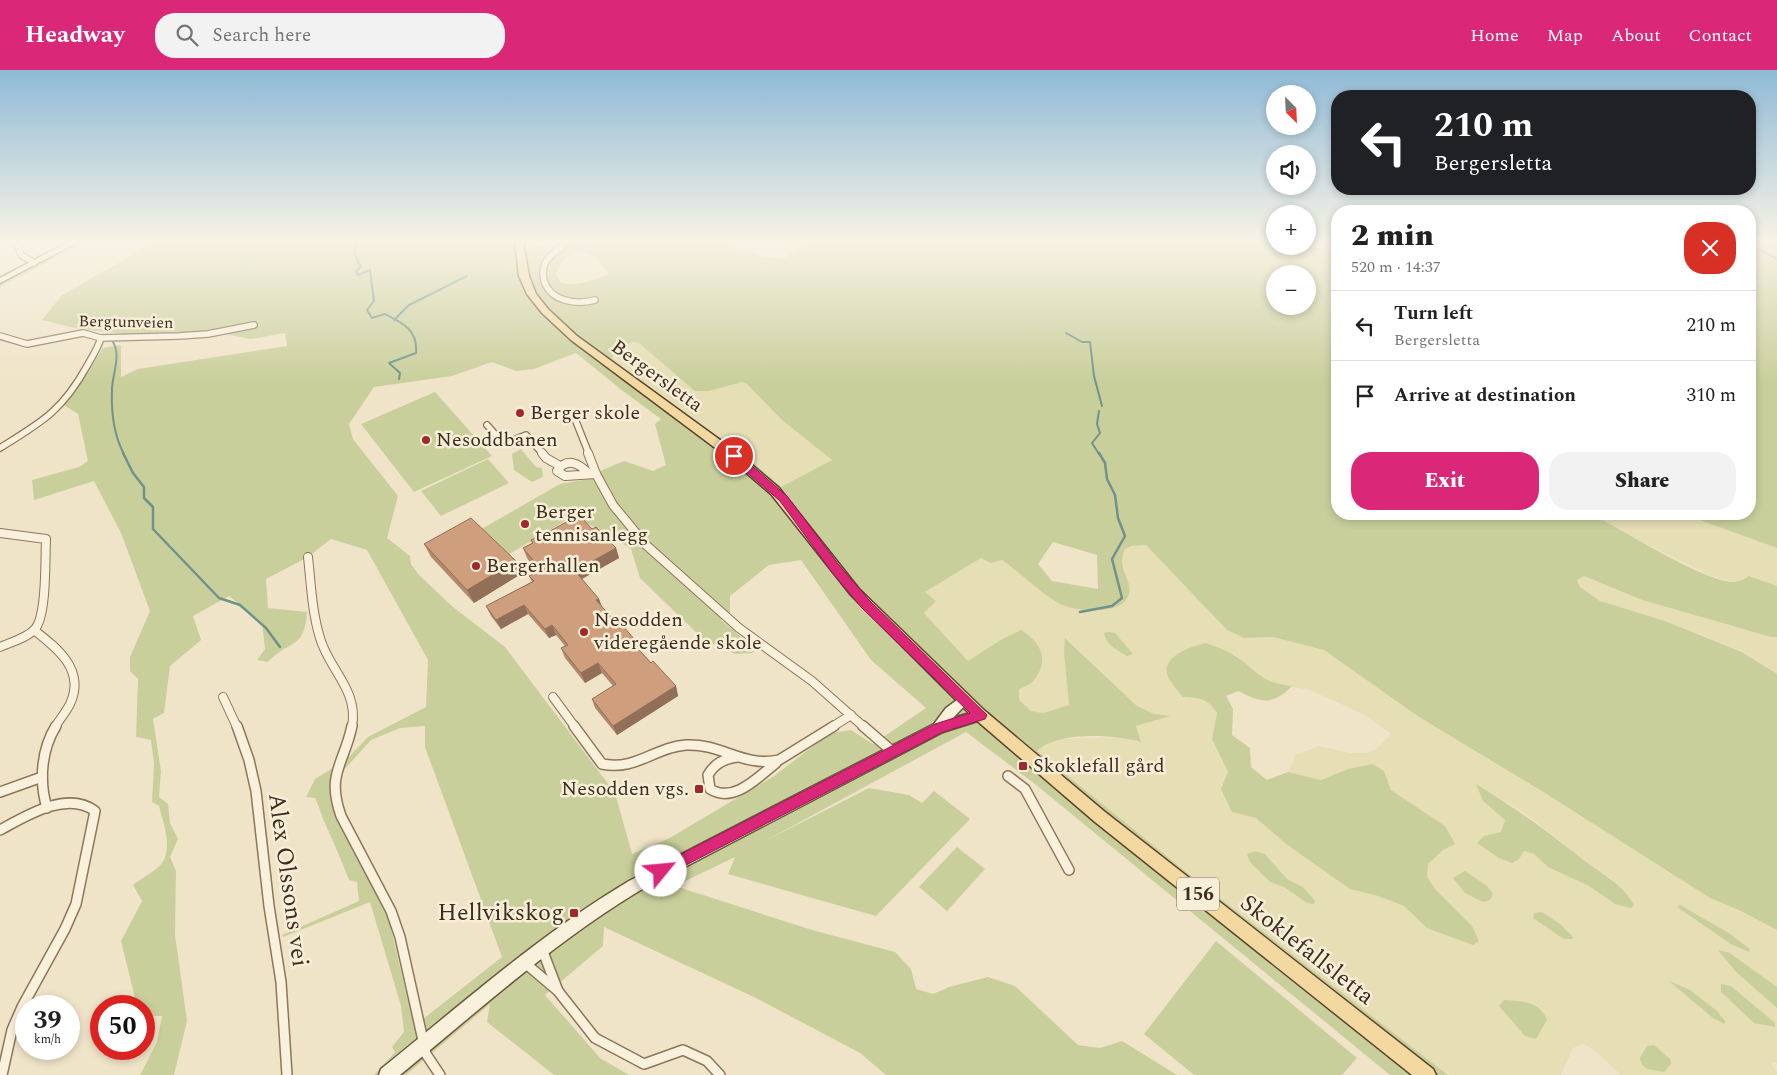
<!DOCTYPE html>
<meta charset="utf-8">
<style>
body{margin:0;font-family:Spectral,serif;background:#f2f2f2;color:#222;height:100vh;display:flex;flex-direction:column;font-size:19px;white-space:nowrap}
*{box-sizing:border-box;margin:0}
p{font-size:16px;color:#767676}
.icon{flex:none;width:28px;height:28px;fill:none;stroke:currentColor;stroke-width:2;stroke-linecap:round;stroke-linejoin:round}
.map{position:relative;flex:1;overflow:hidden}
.drawer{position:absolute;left:1331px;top:135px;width:425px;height:315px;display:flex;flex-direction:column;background:#fff;border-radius:20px;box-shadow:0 2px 8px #0003}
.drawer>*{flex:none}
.top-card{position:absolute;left:1331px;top:20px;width:425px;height:105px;border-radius:20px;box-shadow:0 2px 8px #0003;background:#202124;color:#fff;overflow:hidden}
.needle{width:32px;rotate:156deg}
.buttons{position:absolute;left:1266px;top:15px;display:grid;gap:10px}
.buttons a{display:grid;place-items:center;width:50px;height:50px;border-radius:50%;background:#fff;box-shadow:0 2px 8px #0003;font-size:25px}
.speed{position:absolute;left:15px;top:925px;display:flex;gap:10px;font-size:25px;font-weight:700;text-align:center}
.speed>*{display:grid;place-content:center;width:65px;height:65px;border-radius:50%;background:#fff;box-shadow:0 2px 8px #0003;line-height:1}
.speed small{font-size:12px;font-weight:400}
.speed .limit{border:8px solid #d22;background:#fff;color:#111}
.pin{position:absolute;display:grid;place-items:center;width:42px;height:42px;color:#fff;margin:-21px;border:2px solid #fff;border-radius:50%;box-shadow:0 1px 5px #0007}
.me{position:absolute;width:55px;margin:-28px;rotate:62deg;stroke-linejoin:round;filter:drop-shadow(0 0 4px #0008)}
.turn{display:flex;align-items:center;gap:18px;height:105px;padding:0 20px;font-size:22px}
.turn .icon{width:65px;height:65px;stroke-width:2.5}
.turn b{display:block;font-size:35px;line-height:42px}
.round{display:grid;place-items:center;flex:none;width:52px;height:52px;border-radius:20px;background:#f2f2f2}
.headline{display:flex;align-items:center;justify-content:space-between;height:85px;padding:0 20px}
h1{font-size:30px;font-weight:800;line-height:38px}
.button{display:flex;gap:10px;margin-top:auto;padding:10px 20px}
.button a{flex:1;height:58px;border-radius:20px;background:#db2777;color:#fff;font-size:20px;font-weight:800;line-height:58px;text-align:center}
.button a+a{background:#f2f2f2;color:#222}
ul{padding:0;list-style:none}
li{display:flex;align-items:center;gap:15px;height:70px;padding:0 20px;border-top:1px solid #e0e0e0}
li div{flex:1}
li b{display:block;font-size:19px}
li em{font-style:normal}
header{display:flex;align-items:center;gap:30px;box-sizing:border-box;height:70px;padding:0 25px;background:#db2777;color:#fff}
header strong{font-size:24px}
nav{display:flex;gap:28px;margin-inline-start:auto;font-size:18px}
.search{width:350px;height:45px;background:#f2f2f2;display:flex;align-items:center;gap:12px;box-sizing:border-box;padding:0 18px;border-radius:20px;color:#767676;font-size:19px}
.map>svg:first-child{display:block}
.farmland{fill:#e6deb5;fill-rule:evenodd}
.green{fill:#c9cf9b;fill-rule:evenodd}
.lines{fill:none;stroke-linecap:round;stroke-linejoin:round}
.stream-far1{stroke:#6f938a;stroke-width:2}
.stream{stroke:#6f938a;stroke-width:2.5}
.minor-far2-casing{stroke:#8d765c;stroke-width:8}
.minor-far1-casing{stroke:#8d765c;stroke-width:10}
.minor-casing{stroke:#8d765c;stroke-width:12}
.secondary-casing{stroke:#6f573f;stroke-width:3}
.primary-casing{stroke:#5b4430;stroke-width:3}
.minor-far2{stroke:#faf1dc;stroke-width:5.5}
.minor-far1{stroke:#faf1dc;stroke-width:8}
.minor{stroke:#faf1dc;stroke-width:9}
.secondary{fill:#faf1dc;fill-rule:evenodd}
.primary{fill:#f3d9a0;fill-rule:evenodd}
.wall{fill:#b2896c}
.shaded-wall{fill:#916f58}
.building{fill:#cf9f7d;stroke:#916f58}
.route{fill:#db2777;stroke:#8e194d}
.poi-dot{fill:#9e2a2b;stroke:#f7eed8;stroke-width:2}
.labels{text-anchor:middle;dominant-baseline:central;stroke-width:5;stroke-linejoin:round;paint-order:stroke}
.far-street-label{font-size:16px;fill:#3d2e20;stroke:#f7eed8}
.shield{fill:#f7eed8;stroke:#756857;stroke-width:1}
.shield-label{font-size:19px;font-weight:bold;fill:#3d2e20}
.street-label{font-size:20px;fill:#3d2e20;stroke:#f7eed8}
.poi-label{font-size:20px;fill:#3d2e20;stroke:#f7eed8;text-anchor:start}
.near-street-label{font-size:24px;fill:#3d2e20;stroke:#f7eed8}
.near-poi-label{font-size:24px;fill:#3d2e20;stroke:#f7eed8;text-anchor:end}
</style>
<header>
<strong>Headway</strong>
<div class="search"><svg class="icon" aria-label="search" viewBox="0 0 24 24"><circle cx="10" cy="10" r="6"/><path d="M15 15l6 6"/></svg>Search here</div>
<nav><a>Home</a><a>Map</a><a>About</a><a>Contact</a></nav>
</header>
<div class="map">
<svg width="1777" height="1005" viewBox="0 0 1777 1005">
<rect width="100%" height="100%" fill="#f0e4c8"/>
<g class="farmland">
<path d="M633,272l6,1 70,48 33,-9 5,2 35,36 50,40 -51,28 -42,-37 -107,-75 -20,-17 2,-7z"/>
<path d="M1591,444h92l94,34v38l-27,-10 -8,4 -9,2 -21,-6 -86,-42z"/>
<path d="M1138,474l8,1 81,85 17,8 29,-1 51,13 95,67 126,76 165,105 31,13 36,19v57l-47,-34 -11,-2 17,21 41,36v55h-4l-1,3 5,5v4h-156l-24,-23 -13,-8 -11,4 -12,27h-110l-7,-3 -254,-197 -154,-124 9,-8 13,-4 65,-2 17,5 -4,-16 32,-10 -14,-2 -17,-8 -71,-68 -2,15 5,52 -26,8 -12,-1 -12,-12v-11l16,-9 -14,-50 -19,9 -34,22 -44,-48 11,-11 -10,-10 56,-34 21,2 59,44 67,-22 -6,-20 2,-12zM1234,585l28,23 12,6 36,6 55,25 26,19 -15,15 -9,4h-17l-31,-7 -23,9 -8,17 33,8 27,-11 36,2 7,19 54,36 -2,24 -16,14v13l9,13 -9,38 -23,-22 -26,-10 -92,-52 -30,-26 -24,-6 -4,-40 -16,-33 5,-26 -7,-11 -14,-4 -13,-1zM1477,715l43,25 42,32 15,14 36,24 2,24 -26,-18 -41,-19 -14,-13 -50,-18 17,-4 4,-12 -22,-19zM1265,784l22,25 16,8 4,16 -23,-16zM1672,913l18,7 32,26 -9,2z"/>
<path d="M1584,506l58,24 92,27 43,10v37l-35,-23 -77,-30 -65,-20 -20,-14 -3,-8z"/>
</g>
<g class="green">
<path d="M71,171h18l-89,46v-10l20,-11 11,-9 10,-1z"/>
<path d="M147,171h380v7l39,-7h164l-1,2 31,13 23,3 21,-14 -1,-4h472v5h33v-5h29l1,273h253c31,15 114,69 144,68 6,-1 10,-3 14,-6l28,10v51h-6l-129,-37 -58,-24 -7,4 3,7 20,14 65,20 77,31 35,22v256l-36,-19 -31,-13 -165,-105 -126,-76 -95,-67 -51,-13 -29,1 -17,-8 -81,-85 -15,1 -7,4c0,3 -2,7 -2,11 0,11 10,22 7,33 -6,22 -53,18 -69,10 -17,-9 -41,-32 -58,-44l-11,3 -10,-5 -56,34 11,9 -12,12 44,48 34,-22 19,-9c19,12 29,28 14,49 -3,5 -11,8 -16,10v11l12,11 12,2 26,-8 -5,-52 1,-15 72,68 17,8 16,2 -34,10 5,16c-26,-8 -84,-11 -104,9l153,124 258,200h-58l-355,-291 -69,-52 -201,109 104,-53 40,7 13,8 12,-12 36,28 -94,97 -148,-42 7,-17 -60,29 137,44 83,22 16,17 5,20 17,5 16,-7 39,-10 27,9 63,59 22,3 22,-7 55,34h-291l-26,-22 -104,-55 -152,-71 -1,19 -58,49 55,63 29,17h-75l-67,-53 3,-18 -84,71h-32l21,-23 -3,-5 12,-15 -3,-26 -31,-104 -87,35 -1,-2 77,-34 -2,-19 -8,-2c-7,-18 -14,-35 -22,-52 -5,-10 -7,-20 -12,-30l-9,-1 9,-18 31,-19 22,-23 58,-30 2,-47 -61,-110 -36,-11 -23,18 -42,22 2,29 39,4c-2,38 -19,28 -39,50l-11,-2 8,-11 -3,-26 -33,-27 -36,20 8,24 -31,26 -6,47 -11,6 8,52 -2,26 9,7 2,19 8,16 -8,18 6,14 -1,64 12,86 -13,54h-34l17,-33 5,-26h-11l-16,-18 -14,-57 21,-40 -9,-16c9,-7 23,-14 29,-22 11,-16 1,-41 -3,-57l-7,-4 2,-38 -3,-24 -15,-3 2,-58 -8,-8v-14l20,-46 -29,-78 -27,-52 -60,19 -2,-20 47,-13 9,-6 -10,-47 -14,-9 39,-57 18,-3v32l17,-8 149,-23 -2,-13 -34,6 -37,-7 -90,2 -45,-5 -37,-9 20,-25 74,-42zM580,181l17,7 12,16c-17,7 -30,12 -48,9l-5,-10c6,-11 11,-20 24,-22zM1275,204h33v32h-33zM633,272l6,1 56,48h14l33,-9 5,2 35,36 50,40 -51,27 -42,-36 -107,-75 -20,-17 2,-7zM576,283l47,38 38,28 -6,5 11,41 -13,6 -29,-10 -24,10 -11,8 -29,5 -82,47 26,26 68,-40 25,11 34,21 9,29 63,61 32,15 17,-1 5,-3 -36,-30 9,-7v-17l39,-31 32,-5 70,100 55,48 -53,36 -22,-14 -21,3 -56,43 -106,63 -36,15 -17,-61 -110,-146 -52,-40 -34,-32 -8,-11 -1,-8 -23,-18 11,-42 -45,-57 -4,-15 25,-37 78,-11 40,-14 24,9 18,-2zM1053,472l44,13 1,34 -46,-8 -14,-17zM425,656v21l77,210 -88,69 -26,-110 -56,-111 11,-34 28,-31 29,-12z"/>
<path d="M1750,171h27v307l-94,-34h67z"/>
<path d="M435,322l57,64 -78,36 -53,-68z"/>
<path d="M521,379l15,18 6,1 1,9 -11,5 -18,-12 -2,-16z"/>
<path d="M488,389l21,24 -68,33 -20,-25z"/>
<path d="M1108,562l7,1 18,21 -6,2c-10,-6 -21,-11 -23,-23z"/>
<path d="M1206,573c10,4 21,7 29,13 25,16 23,26 57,30 -20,20 -30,17 -54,5l-12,5 7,13 -1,26 18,13 1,19 16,13 21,-8 33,8 27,-11 25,-5 11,7 7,19 54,36 10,18 -12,6 -15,14 -1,13 9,13 36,36 7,15 -6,4 -46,-17 -23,-22 -26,-10 -28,-7 -64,-45 -30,-26 -24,-6 -11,-23 7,-17 -16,-33 5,-26c-10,-15 -17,-15 -34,-16 -5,-6 -14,-16 -16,-23 -4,-19 26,-28 39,-31z"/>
<path d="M1476,714c36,22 69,45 101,71 20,17 44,26 57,50l-3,3 -16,-4 -26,-18 -41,-19 -14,-13 -10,-3 -5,8 -7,4 -13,-5 -22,-15 7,-7 17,-4 4,-12 -22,-19z"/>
<path d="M957,777l28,22 -38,42 -28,-24z"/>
<path d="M1255,781l10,3 22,25 16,8 12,14 -1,3 -7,-1 -23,-16 -14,-5 -20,-20 -3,-8z"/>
<path d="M1465,801l22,15 6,8 -3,6 -7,2 -18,-9 -12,-15z"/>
<path d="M1680,835l47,27 23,17 -1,3 -18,-8 -54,-37z"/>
<path d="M1542,842l18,12 13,13 -1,2h-8l-31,-21 1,-5z"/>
<path d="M1216,871l141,117 -15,17h-148l-50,-41z"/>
<path d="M1718,880l12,3 47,34v21l-41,-36z"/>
<path d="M1669,911l21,9 27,21 9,11 -2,2 -11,-6z"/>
<path d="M1721,914l10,2 44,37v4l-21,-4 -33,-31z"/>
<path d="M1504,930c17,1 36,1 43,20l-11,19 -11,-3 -26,-30z"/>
<path d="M1654,975l16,14 1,5 -7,8 -16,-3 -6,-4 -2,-7 7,-12z"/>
</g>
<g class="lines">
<g class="stream-far1">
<path d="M354,171l2,3 -2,9 7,14 -5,4 2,4 12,-5 4,31 -7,9 5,8 13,-4c18,9 33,16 31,39l-27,10 11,10 -1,6"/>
<path d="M1750,174l27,15"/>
<path d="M394,250l15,-15 58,-29"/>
<path d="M1066,263l16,9h8l4,34 8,30"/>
<path d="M113,272c8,13 0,31 -1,46 -1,23 1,46 12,66"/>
<path d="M1099,341l-2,13 3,9 -8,10 7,11"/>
</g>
<g class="stream">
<path d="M123,383l10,20 11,14v11l9,9v22l66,69 21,7 26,23 14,19"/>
<path d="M1080,542l32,-6 10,-8 -10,-39 13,-23 -7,-18 -3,-23 -8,-16 -2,-16 -6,-10"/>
</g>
<g class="minor-far2-casing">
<g id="minor-far2">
<path d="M16,171l5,14 13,8"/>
<path d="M562,171l1,5c-5,5 -14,9 -17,16 -4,6 -3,14 -2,19 7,21 33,24 51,19"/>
<path d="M0,266l27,8 56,-11 18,5 78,-2 29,-2 46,-9"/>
<path d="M575,349l14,35"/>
<path d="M487,355l14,16h10l15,-6 17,19"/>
<path d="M0,378c42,-26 62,-37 87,-82 5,-9 11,-18 14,-28"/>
</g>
</g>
<g class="minor-far1-casing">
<g id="minor-far1">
<path d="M542,383l4,5 14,8"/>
<path d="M588,383l8,21 17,31 33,40 93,83 73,53 52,46"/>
<path d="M589,404c-10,-11 -22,-17 -32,-3l8,5 31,-2"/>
<path d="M0,463l46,6c-1,19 1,76 -11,90 -8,9 -24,13 -35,18"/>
<path d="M308,487c3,27 4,55 12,81 9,32 39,52 32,89"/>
<path d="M34,560c23,18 52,40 36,74 -4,8 -10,15 -15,23"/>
<path d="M223,627l14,30"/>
<path d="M553,627l22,30"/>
<path d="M832,657l19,-12"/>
</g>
</g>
<g class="minor-casing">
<g id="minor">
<path d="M237,656l12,34 7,31 13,115 12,76 6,93"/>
<path d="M352,656c-8,38 -26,48 -11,90l50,95 9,26 26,117 14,21"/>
<path d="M574,656l28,38c34,7 53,-17 84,-19 35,-2 58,23 93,15l55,-34"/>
<path d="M863,656l30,26"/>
<path d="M737,687c-13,2 -22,6 -29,18l2,14c24,15 48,-12 66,-26"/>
<path d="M1008,706l17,13 44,81"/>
<path d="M0,722l42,-15"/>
<path d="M47,738c-8,-26 -6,-58 9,-82"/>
<path d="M0,760c26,-14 67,-40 95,-19l-19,93 -11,25 -43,78 -10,23 -10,45"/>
<path d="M542,879l16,42 37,47 49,26 39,-14 24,11 13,14"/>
<path d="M525,893l33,28"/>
</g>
</g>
<g class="secondary-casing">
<g id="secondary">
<path d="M70,171h10l-80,42v-5z"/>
<path d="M964,625l4,1 2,4 -17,18 27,-8 4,1 2,4 -2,4 -41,13 -304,159c-86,52 -161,120 -239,184h-21l2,-6c81,-65 159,-135 248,-188l305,-157 12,-16z"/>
</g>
</g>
<g class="primary-casing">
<path id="primary" d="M515,171h8l6,35 7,18 12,15 29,27 161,117 41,35 80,101 126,122 120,101 328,257 3,6h-24l-317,-253 -120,-103 -124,-124 -80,-101 -41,-35 -159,-119 -29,-27 -15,-19 -8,-18z"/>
</g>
<use href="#minor-far2" class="minor-far2"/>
<use href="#minor-far1" class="minor-far1"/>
<use href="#minor" class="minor"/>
<use href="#secondary" class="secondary"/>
<use href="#primary" class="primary"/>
</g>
<g class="wall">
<path d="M572,453l20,6 24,19 3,10 -37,21 17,20 3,8 11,12 23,22 2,8 13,14 25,23 2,10 -61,39 -22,-27 -3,-9 21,-13 -11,-13 -17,10 -20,-25 -4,-10 4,-2 -9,-11 -7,3 -21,-24 -27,15 -10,-13 -5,-10 46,-24 -3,-6 8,-4 -10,-14 -4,-10 9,-5 -1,-3z"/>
<path d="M424,474l92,17 5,13 -47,29 -43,-46z"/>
</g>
<g class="shaded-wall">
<path d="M616,478l3,10 -41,23 -3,-10z"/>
<path d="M516,491l5,13 -47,29 -7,-13z"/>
<path d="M599,529l3,9 -6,-8z"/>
<path d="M524,535l4,9 -27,15 -5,-9z"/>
<path d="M552,555l4,10 -7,3 -4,-9z"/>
<path d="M636,571l3,9 -6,-7z"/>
<path d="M598,593l4,10 -17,10 -4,-10z"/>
<path d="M676,616l2,10 -61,39 -4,-9z"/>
</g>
<g class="building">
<path d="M471,448l45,43 -49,29 -43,-46z"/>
<path d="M582,448l10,11 4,-2 20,21 -41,23 24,28 -3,1 17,19 2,-2 21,24 -3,2 18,20 2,-2 23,25 -63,40 -21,-27 24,-15 -18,-21 -17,10 -20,-25 7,-3 -16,-20 -7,4 -21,-24 -28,15 -10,-14 48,-25 -5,-5 10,-5 -3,-4 2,-1 -15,-18 10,-5 -2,-3 19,-9 20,-11 2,3z"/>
</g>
<linearGradient id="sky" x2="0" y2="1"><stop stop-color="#8fbad6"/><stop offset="0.55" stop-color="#f8f3e6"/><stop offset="1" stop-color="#f8f3e6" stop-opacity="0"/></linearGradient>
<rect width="1777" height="312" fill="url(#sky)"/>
<path class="route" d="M730,383h7l50,43 52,69 31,36 117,114 -2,4 -42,13 -282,146 -5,-2 -2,-5 2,-4 279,-143 35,-11 -109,-106 -30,-36 -51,-70 -50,-43z"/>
<g class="poi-dot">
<circle cx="520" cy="343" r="5"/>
<circle cx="426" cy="370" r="5"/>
<circle cx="525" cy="454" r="5"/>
<circle cx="476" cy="496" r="5"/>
<circle cx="584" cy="562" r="5"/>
<rect x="1018" y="691" width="10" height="10" rx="2.5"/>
<rect x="694" y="714" width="10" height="10" rx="2.5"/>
<rect x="569" y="838" width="10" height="10" rx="2.5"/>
</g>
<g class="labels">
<g class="far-street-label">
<text transform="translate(126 252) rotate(1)">Bergtunveien</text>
</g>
<rect class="shield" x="1177" y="807.5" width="42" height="33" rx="4"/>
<g class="shield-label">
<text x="1198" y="824">156</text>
</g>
<g class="street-label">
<text transform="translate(657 306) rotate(36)">Bergersletta</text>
</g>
<g class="poi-label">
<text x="530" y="343">Berger skole</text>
<text x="436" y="370">Nesoddbanen</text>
<text x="535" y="442">Berger<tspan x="535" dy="23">tennisanlegg</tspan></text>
<text x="486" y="496">Bergerhallen</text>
<text x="594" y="550">Nesodden<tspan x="594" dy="23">videregående skole</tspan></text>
<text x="1033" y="696">Skoklefall gård</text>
<text x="689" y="719" text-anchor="end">Nesodden vgs.</text>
</g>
<g class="near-street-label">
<text transform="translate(288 810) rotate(82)">Alex Olssons vei</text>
<text transform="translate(1307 880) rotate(38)">Skoklefallsletta</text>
</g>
<g class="near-poi-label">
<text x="564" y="843">Hellvikskog</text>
</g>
</g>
</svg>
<div class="buttons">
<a><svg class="needle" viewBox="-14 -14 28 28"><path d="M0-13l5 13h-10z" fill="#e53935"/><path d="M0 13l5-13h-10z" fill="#767676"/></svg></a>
<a><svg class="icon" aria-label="sound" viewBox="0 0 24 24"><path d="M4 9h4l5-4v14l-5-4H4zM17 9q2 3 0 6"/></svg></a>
<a>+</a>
<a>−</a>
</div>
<div class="speed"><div>39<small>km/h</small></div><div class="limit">50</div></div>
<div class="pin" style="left:734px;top:386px;background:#d93025"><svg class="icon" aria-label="arrive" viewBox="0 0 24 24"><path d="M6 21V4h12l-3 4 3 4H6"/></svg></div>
<svg class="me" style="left:661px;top:801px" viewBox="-20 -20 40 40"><circle r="19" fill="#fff"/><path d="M0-13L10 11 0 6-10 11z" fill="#db2777"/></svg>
<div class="top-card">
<div class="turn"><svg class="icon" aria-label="left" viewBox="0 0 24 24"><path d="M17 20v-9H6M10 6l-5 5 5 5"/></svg><div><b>210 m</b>Bergersletta</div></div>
</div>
<section class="drawer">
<div class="headline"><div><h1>2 min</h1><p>520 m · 14:37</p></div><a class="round" style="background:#d93025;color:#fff"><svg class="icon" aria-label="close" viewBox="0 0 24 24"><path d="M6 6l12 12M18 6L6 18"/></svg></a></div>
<ul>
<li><svg class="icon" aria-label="left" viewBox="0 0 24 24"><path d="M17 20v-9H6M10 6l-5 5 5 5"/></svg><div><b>Turn left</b><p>Bergersletta</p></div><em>210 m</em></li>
<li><svg class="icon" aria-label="arrive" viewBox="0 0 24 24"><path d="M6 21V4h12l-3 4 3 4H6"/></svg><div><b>Arrive at destination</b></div><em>310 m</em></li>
</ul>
<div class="button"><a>Exit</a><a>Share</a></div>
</section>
</div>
